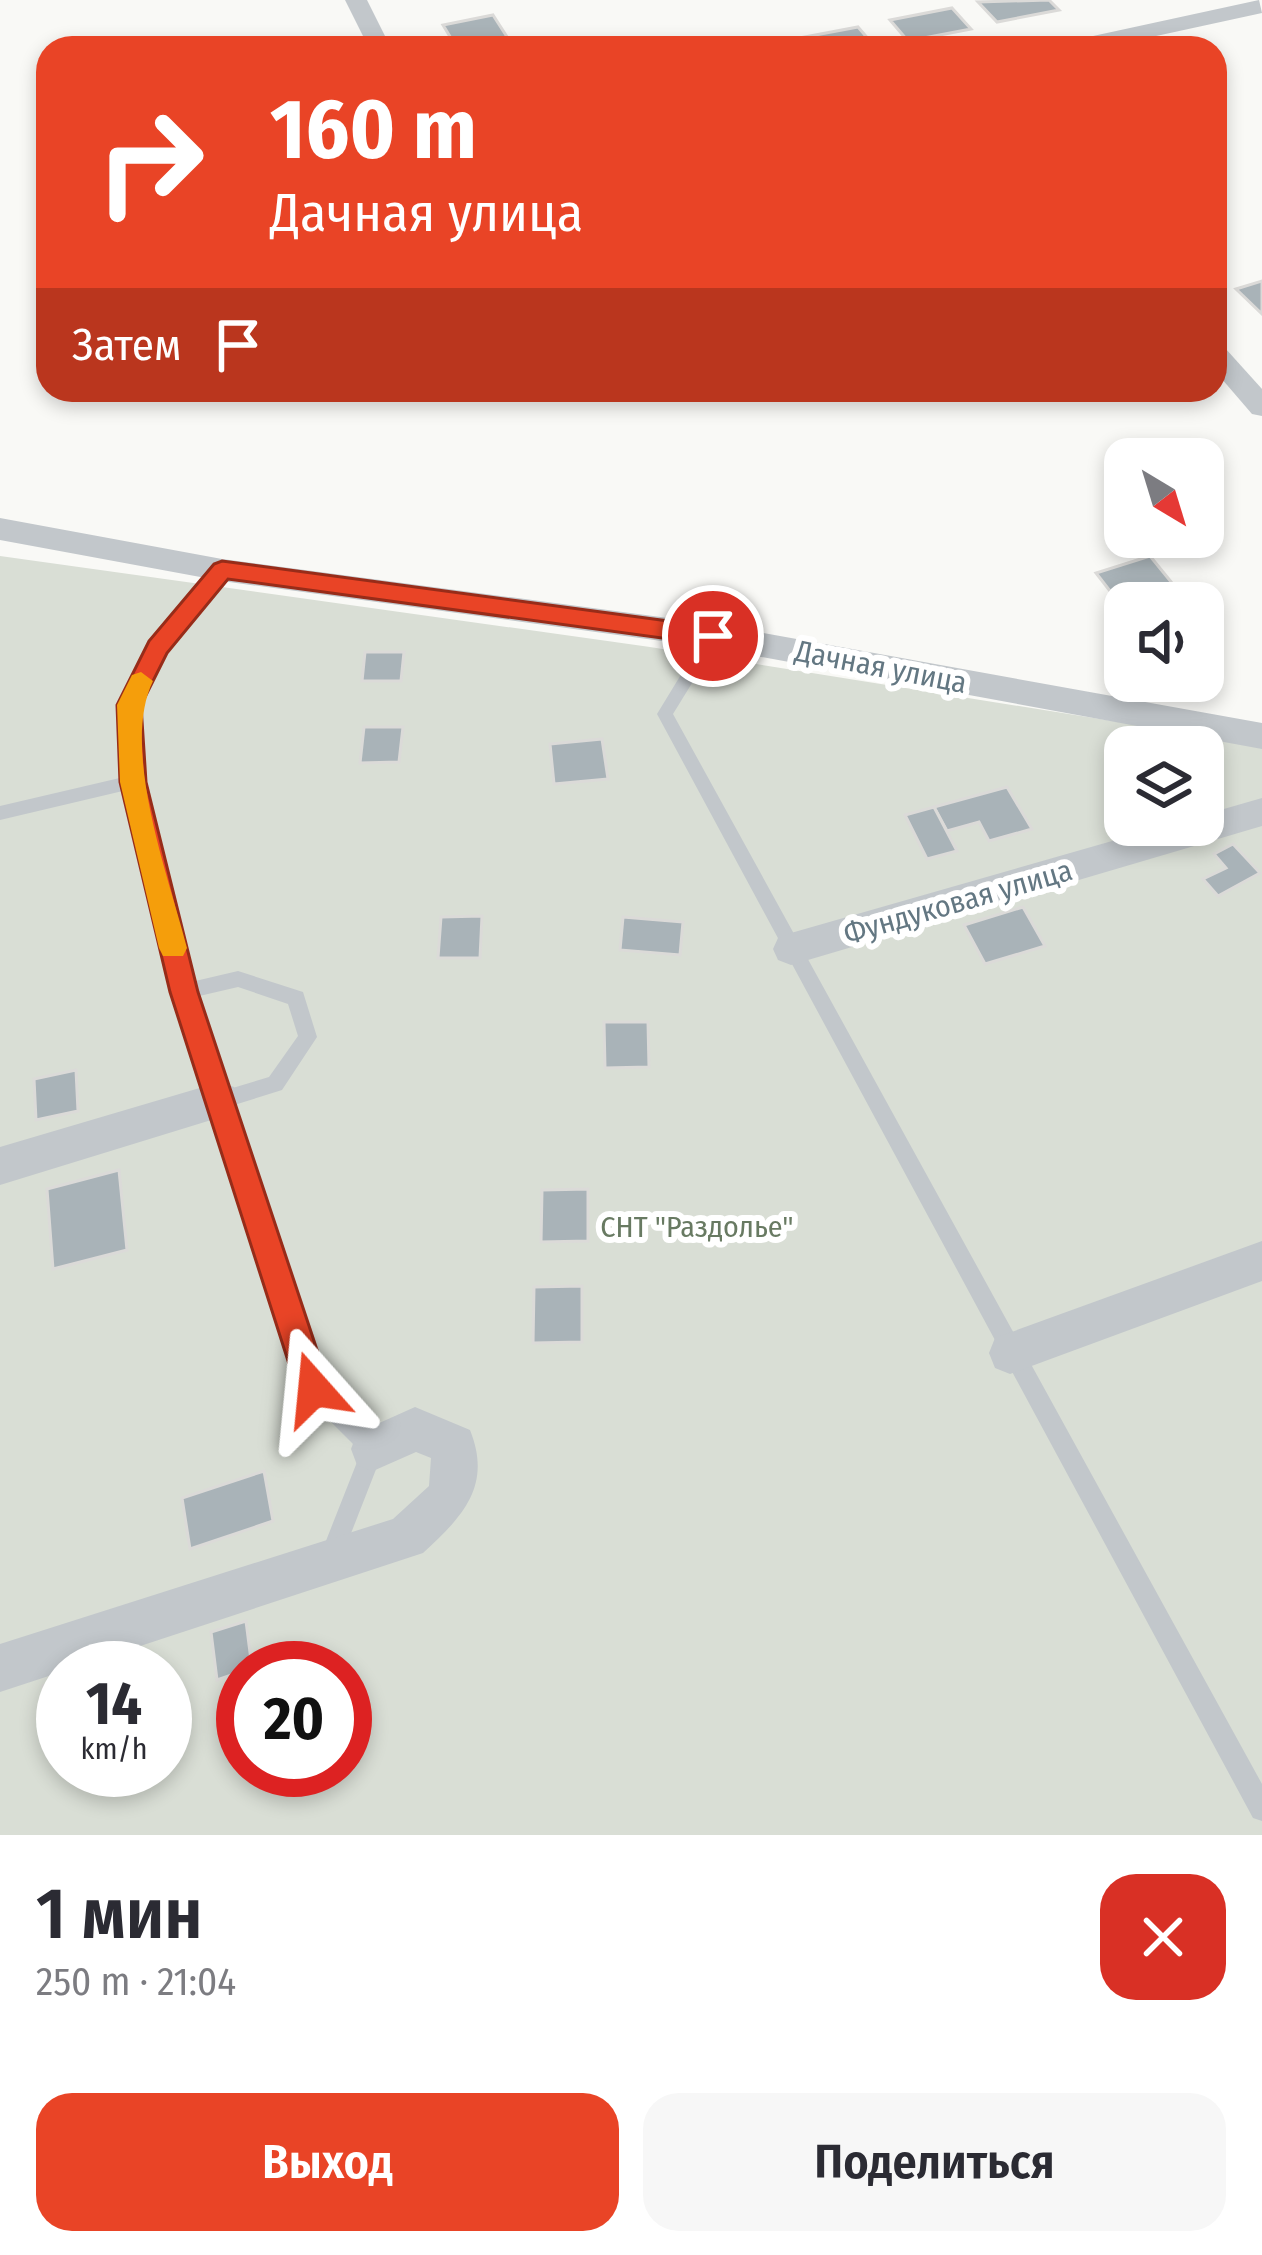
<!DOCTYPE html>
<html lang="ru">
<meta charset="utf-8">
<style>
body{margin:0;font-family:"Fira Sans Condensed",sans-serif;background:#f7f7f7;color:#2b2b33;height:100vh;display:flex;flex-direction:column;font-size:45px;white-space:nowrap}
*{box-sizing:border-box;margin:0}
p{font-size:39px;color:#7c7c81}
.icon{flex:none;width:66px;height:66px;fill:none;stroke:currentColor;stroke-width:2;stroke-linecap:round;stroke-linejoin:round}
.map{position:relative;height:1835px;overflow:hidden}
.side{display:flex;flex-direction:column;background:#fff;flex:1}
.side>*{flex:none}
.hud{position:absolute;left:36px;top:36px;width:1191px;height:366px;border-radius:36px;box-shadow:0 6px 18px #0003;background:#e94426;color:#fff;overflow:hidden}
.needle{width:78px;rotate:142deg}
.controls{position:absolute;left:1104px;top:438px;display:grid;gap:24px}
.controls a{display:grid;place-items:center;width:120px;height:120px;border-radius:24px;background:#fff;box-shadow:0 6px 18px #0003;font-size:60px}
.speed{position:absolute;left:36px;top:1641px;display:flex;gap:24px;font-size:60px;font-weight:700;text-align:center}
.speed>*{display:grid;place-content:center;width:156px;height:156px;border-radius:50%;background:#fff;box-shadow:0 6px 18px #0003;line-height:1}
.speed small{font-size:30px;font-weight:400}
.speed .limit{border:18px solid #d22;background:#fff;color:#111}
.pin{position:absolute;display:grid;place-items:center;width:102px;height:102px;color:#fff;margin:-51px;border:6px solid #fff;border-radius:50%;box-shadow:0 3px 12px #0007}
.me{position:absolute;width:132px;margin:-66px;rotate:342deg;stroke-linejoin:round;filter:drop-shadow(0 0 9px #0008)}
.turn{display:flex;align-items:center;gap:42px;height:252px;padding:0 36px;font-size:54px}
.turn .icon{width:156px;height:156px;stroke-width:2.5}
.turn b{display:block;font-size:84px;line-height:102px}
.then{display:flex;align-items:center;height:114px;padding:0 36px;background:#0003;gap:24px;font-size:45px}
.round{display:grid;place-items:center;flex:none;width:126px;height:126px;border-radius:36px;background:#f7f7f7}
.head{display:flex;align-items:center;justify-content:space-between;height:204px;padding:0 36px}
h1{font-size:72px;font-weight:600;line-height:90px}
.action{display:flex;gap:24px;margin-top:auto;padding:24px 36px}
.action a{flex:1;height:138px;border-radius:36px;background:#e94426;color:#fff;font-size:48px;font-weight:600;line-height:138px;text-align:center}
.action a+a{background:#f7f7f7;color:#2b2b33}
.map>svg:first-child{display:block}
.green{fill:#d9ded5;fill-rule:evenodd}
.building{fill:#a9b3b8;stroke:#dbdad8;stroke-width:3}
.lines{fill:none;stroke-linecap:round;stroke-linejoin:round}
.service{fill:#c2c7cb;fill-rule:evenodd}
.minor{fill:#c2c7cb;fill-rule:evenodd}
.route{fill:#e94426;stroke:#972c19;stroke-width:3}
.slow{fill:#f59e0b}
.labels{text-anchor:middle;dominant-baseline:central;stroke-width:12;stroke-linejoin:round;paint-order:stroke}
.street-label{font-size:30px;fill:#637782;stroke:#fff}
.park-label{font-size:30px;fill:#687a62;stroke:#fff}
</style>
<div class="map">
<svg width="1262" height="1835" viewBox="0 0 1262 1835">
<rect width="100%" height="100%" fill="#f9f9f6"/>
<path class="green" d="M0,556l650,91 612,98v1090h-1262zM1125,747h78v78h-78zM63,1668h102v102h-102zM243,1668h102v102h-102z"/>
<g class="building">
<path d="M1049,0l10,10 -62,12 -19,-20z"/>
<path d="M952,8l19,21 -63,12 -18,-21z"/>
<path d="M493,15l16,25 -52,8 -14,-23z"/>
<path d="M858,27l18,21h-75l-7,-9z"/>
<path d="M1262,281v33l-26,-25z"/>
<path d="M1150,556l22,27 -55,17 -21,-27z"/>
<path d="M365,652h39l-3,29h-39z"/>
<path d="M364,727h39l-4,35 -39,1z"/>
<path d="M602,739l6,40 -54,5 -4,-40z"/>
<path d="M1007,787l25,42 -43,12 -10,-19 -32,9 -13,-24z"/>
<path d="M934,807l23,44 -30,8 -22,-44z"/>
<path d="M1233,844l27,29 -42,23 -15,-17 23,-11 -12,-14z"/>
<path d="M1023,907l22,39 -60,18 -21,-39z"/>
<path d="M482,916l-2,42h-42l3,-41z"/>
<path d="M623,917l60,5 -3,33 -60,-5z"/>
<path d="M604,1022h44l1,45 -44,1z"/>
<path d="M76,1070l2,41 -42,9 -2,-41z"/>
<path d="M119,1170l8,80 -74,19 -6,-80z"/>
<path d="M588,1189v52l-47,1 1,-52z"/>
<path d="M582,1286v56l-49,1 1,-56z"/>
<path d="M264,1471l9,50 -83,28 -8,-51z"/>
<path d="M246,1621l6,47 -35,12 -6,-48z"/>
<path d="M63,1680v51l-15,5 -5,-50z"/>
</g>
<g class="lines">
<g class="service">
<path d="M222,564l5,2 3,4 -3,4 -64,77 -26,54 4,77 50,200 47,-11 65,21 14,45 -35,53 -51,16 92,276 58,59 3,8 -45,115 -8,3 -8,-3 -3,-8 41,-104 -55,-55 -3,-8 -128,-397 -48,-202 -127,30v-14l124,-29 -3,-72 30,-61 66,-78zM238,987l50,17 10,32 -29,41 -43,13 -31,-93z"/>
<path d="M713,630l8,6 -48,78 589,1070v37l-9,-3 -596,-1104 50,-82z"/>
</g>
<g class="minor">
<path d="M345,0h22l24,48h-22z"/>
<path d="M1259,0l3,13 -161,35h-42l11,-7z"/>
<path d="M1215,345l10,3 37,41v27l-10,-2 -37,-43z"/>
<path d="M0,518l222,41 491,65 549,99v26l-549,-101 -491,-67 -222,-41z"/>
<path d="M1262,798v28l-471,139 -13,-5 -5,-11 5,-11 13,-5 377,-108h35v-10z"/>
<path d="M220,1082l14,5 5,13 -5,13 -234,72v-38z"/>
<path d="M1262,1241v40l-252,93 -15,-6 -6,-15 6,-15z"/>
<path d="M415,1407l55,23c23,57 -9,88 -47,123l-423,139v-48l393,-125 36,-33 2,-28 -15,-6 -43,19 -16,-6 -6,-16 6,-16z"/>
</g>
</g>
<path class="route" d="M222,561l491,66 12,9 -12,9 -485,-66 -61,74 -26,52 5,77 52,210 132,397 -5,11 -11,5 -12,-5 -5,-11 -127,-397 -50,-210 -3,-77 32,-64 65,-77z"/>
<path class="slow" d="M141,672l12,9c-33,68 16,196 34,267l-4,8h-20l-4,-8 -39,-166 -3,-77 15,-30z"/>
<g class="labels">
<g class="street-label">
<text transform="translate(881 667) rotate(11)">Дачная улица</text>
<text transform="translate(958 902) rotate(-16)">Фундуковая улица</text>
</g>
<g class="park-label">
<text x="697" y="1227">СНТ "Раздолье"</text>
</g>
</g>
</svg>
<div class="controls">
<a><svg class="needle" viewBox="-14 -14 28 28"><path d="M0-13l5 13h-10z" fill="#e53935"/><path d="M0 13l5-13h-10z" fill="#7c7c81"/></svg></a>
<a><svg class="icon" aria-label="sound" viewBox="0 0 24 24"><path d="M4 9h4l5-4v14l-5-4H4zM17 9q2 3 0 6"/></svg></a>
<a><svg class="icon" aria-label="layers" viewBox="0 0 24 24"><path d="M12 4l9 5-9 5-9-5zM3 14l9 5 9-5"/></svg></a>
</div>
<div class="speed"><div>14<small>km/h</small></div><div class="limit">20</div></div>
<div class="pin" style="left:713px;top:636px;background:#d93025"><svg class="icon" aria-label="arrive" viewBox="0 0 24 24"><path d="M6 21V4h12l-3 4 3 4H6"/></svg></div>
<svg class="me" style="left:314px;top:1389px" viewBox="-20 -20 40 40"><path d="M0-17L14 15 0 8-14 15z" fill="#e94426" stroke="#fff" stroke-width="4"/></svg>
<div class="hud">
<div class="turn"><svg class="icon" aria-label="right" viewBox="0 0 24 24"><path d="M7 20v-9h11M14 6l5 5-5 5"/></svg><div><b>160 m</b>Дачная улица</div></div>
<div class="then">Затем<svg class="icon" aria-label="arrive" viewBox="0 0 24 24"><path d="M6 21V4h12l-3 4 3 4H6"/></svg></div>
</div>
</div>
<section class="side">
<div class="head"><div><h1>1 мин</h1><p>250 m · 21:04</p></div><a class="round" style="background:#d93025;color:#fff"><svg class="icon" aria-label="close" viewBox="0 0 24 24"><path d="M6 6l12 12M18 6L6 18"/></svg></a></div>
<div class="action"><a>Выход</a><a>Поделиться</a></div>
</section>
